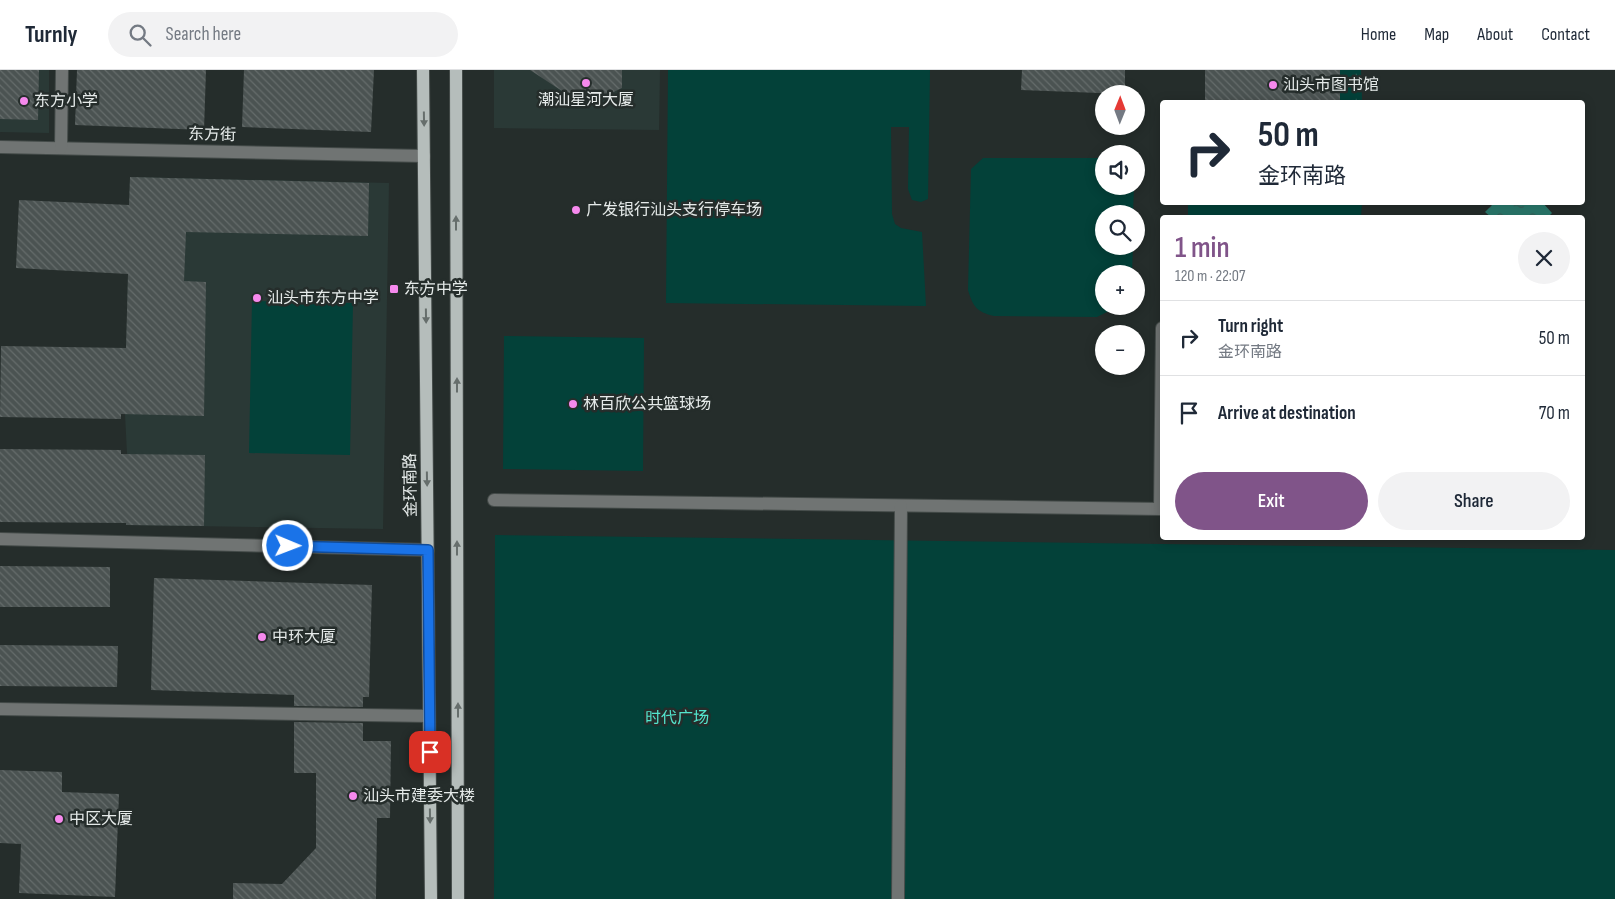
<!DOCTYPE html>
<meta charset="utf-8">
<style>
body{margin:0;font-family:"Sofia Sans Condensed","Noto Sans SC",sans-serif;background:#f2f2f3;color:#1f2937;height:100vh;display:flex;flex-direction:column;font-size:19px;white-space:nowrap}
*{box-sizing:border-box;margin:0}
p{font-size:16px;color:#747a83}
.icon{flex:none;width:28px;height:28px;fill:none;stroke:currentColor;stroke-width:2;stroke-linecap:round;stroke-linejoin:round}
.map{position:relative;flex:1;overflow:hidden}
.sheet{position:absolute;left:1160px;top:145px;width:425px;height:325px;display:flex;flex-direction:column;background:#fff;border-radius:5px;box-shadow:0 2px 12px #0003}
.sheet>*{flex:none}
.hud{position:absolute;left:1160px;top:30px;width:425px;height:105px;border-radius:5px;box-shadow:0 2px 12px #0003;background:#fff;color:#1f2937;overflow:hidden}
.needle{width:32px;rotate:1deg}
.buttons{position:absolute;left:1095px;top:15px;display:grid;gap:10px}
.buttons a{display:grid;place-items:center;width:50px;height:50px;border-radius:50%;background:#fff;box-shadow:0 2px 12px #0003;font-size:25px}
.pin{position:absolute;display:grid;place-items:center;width:42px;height:42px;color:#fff;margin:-21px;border-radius:10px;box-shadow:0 2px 8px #0006}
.me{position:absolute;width:55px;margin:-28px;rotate:91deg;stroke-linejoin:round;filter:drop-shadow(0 0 4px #0008)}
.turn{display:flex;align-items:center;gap:18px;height:105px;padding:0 15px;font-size:22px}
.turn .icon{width:65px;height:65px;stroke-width:2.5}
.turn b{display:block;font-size:35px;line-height:42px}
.round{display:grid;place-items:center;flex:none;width:52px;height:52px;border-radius:26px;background:#f2f2f3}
.summary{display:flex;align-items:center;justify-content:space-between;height:85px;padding:0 15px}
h1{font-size:30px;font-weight:600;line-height:38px;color:#805489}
.primary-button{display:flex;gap:10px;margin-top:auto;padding:10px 15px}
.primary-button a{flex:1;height:58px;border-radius:30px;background:#805489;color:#fff;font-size:20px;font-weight:600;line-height:58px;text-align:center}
.primary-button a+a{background:#f2f2f3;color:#1f2937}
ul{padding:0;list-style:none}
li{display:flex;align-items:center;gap:15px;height:75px;padding:0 15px;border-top:1px solid #e0e1e3}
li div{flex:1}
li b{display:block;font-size:19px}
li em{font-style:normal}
header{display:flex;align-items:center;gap:30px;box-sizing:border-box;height:70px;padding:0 25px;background:#fff;border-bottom:1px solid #e0e1e3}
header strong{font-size:24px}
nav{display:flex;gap:28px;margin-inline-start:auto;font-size:18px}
.search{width:350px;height:45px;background:#f2f2f3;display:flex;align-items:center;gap:12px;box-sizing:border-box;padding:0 18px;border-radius:28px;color:#747a83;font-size:19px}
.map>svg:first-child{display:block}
.built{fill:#2a3936}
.grass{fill:url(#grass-tufts)}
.park{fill:#034139}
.water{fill:url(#water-ripples)}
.building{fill:url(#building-back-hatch)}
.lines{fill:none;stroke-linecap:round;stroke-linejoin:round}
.minor-casing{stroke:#444b49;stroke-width:14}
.major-casing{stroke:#444b49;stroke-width:14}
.minor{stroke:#707473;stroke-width:12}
.major{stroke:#b5bdbb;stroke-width:12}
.oneway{fill:#666e6c}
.route-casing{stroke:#114b97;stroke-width:12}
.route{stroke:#1a73e8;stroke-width:9}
.poi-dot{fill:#f689ed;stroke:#252d2b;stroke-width:2}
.labels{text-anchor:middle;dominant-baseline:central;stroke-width:5;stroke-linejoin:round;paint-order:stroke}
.poi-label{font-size:16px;fill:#e5eae9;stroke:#252d2b;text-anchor:start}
.street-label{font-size:16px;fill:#e5eae9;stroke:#252d2b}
.park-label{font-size:16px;fill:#53e5cd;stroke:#252d2b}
</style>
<header>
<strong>Turnly</strong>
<div class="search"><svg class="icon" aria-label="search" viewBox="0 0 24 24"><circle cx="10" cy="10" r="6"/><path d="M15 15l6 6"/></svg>Search here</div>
<nav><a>Home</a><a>Map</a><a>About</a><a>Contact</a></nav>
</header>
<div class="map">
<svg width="1615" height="829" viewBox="0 0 1615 829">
<defs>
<pattern id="grass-tufts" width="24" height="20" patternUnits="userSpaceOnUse" patternTransform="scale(1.25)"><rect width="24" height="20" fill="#034139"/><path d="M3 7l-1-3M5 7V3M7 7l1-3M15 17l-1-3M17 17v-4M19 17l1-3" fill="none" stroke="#285d56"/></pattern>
<pattern id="water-ripples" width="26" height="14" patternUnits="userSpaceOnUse" patternTransform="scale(1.25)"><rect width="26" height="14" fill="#2b7a6d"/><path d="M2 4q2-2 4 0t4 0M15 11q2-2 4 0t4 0" fill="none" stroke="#38605a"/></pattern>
<pattern id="building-back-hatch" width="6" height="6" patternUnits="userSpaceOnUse" patternTransform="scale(1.25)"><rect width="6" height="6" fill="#4b5352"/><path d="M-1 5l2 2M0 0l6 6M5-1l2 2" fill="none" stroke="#656c6b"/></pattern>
</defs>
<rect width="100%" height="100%" fill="#252d2b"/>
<g class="built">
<path d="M0,0h49v63l-49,-1z"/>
<path d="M494,0h166l-1,60 -165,-2z"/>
<path d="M130,107l259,6 -6,346 -257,-4 1,-71 -2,-40z"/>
</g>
<path class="grass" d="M1340,0h21l1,32h-22z"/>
<g class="park">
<path d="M668,0h262l-2,129 -7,3 -9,-2 -4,-11 1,-62h-18l1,87 3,10 6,4 21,4 4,74 -260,-3z"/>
<path d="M983,88h121v28h30l-1,28h-29v32h29l-1,28h-28v32h15l-22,11 -103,-1c-17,-4 -21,-9 -26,-26l3,-121z"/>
<path d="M1188,133h174l-1,14h-173z"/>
<path d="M252,231l101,2 -3,152 -101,-2z"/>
<path d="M504,266l140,2 -1,133 -140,-2z"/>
<path d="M495,465l1120,15v349h-1121z"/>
</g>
<path class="water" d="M1542,132l10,11 -4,4h-57l-6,-5 9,-9z"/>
<g class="building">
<path d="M0,0h39l-1,50 -38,-1z"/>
<path d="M77,0h129l-2,60 -129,-5z"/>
<path d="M244,0h130l-3,62 -129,-5z"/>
<path d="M530,0h92v18l-15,7 -23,2 -22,-6z"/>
<path d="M1022,0h103v24l-104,-4z"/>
<path d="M1205,0h135v32l-135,-2z"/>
<path d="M130,107l239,6 -1,53 -182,-4 -2,49 22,1 -2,134 -83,-2v5l-121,-2 1,-71 125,2 2,-74 -112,-6 3,-68 110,5z"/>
<path d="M0,379l121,1v4l84,1 -1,71 -78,-1v-2l-126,-1z"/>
<path d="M0,496l110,1v40h-110z"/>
<path d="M154,508l218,7 -3,112h-6v10l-69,-1v-11l-143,-5z"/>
<path d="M0,575l118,1 -1,41 -117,-1z"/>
<path d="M294,652l69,1v18h28l-1,77h-13l-1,81h-143v-16l49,1 34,-36v-75h-22z"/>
<path d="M0,700l62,2v20l57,2 -4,103 -96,-4 2,-49 -21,-1z"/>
</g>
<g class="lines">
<g class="minor-casing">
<g id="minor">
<path d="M0,77l424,9"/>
<path d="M61,78l1,-78"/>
<path d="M494,430l668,9"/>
<path d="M1160,439l2,-181"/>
<path d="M0,469l428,11"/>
<path d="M0,639l429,7"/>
<path d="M898,829l3,-393"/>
</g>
</g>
<g class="major-casing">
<g id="major">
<path d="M423,0l8,829"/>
<path d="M456,0l2,829"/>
</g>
</g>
<use href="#minor" class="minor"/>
<use href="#major" class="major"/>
</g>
<defs><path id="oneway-solid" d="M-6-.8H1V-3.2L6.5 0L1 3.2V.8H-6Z" transform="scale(1.25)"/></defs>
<g class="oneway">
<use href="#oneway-solid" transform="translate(424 49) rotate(89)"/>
<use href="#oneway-solid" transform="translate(456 153) rotate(-90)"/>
<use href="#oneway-solid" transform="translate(426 246) rotate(89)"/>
<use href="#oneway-solid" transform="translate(457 315) rotate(-90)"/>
<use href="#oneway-solid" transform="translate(427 409) rotate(89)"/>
<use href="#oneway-solid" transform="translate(457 478) rotate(-90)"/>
<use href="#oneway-solid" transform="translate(458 640) rotate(-90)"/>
<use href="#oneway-solid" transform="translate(430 746) rotate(89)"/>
</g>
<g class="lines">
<g class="route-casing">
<path id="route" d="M288,476l140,4 2,202"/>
</g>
<use href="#route" class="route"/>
</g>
<g class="poi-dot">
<circle cx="586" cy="13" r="5"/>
<circle cx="1273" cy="15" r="5"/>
<circle cx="24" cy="31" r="5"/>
<circle cx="576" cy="140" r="5"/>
<rect x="389" y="214" width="10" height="10" rx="2.5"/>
<circle cx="257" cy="228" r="5"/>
<circle cx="573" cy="334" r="5"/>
<circle cx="262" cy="567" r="5"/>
<circle cx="353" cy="726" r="5"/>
<circle cx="59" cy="749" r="5"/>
</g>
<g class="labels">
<g class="poi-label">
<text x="1283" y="15">汕头市图书馆</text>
<text x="586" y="30" text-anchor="middle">潮汕星河大厦</text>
<text x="34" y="31">东方小学</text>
<text x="586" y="140">广发银行汕头支行停车场</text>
<text x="404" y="219">东方中学</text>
<text x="267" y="228">汕头市东方中学</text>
<text x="583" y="334">林百欣公共篮球场</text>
<text x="272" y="567">中环大厦</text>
<text x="363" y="726">汕头市建委大楼</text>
<text x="69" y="749">中区大厦</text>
</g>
<g class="street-label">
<text transform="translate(212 65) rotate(1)">东方街</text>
<text transform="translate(411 415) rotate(-91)">金环南路</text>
</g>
<g class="park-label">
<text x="677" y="648">时代广场</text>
</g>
</g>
</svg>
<div class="buttons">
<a><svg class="needle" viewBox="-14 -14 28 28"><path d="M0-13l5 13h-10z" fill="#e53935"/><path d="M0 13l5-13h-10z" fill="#747a83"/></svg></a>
<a><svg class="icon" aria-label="sound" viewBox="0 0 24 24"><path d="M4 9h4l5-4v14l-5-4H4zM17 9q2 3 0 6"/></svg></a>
<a><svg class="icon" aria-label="search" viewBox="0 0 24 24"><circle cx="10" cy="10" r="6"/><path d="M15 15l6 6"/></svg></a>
<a>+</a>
<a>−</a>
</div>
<div class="pin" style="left:430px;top:682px;background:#d93025"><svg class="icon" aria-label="arrive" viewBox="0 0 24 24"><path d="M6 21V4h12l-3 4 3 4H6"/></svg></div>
<svg class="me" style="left:288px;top:476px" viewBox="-20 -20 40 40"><circle r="17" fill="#1a73e8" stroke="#fff" stroke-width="3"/><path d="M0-11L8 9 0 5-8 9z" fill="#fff"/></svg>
<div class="hud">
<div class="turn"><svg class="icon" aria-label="right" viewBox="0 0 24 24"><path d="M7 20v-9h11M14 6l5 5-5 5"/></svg><div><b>50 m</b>金环南路</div></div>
</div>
<section class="sheet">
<div class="summary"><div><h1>1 min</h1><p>120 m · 22:07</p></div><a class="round"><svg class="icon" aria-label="close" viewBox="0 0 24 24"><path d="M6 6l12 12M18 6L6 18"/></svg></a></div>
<ul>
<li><svg class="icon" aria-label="right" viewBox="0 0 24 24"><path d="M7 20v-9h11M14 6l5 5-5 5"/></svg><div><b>Turn right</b><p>金环南路</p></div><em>50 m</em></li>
<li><svg class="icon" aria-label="arrive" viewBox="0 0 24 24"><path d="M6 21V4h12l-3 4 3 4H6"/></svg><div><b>Arrive at destination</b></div><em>70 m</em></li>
</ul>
<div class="primary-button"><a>Exit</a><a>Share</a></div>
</section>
</div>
